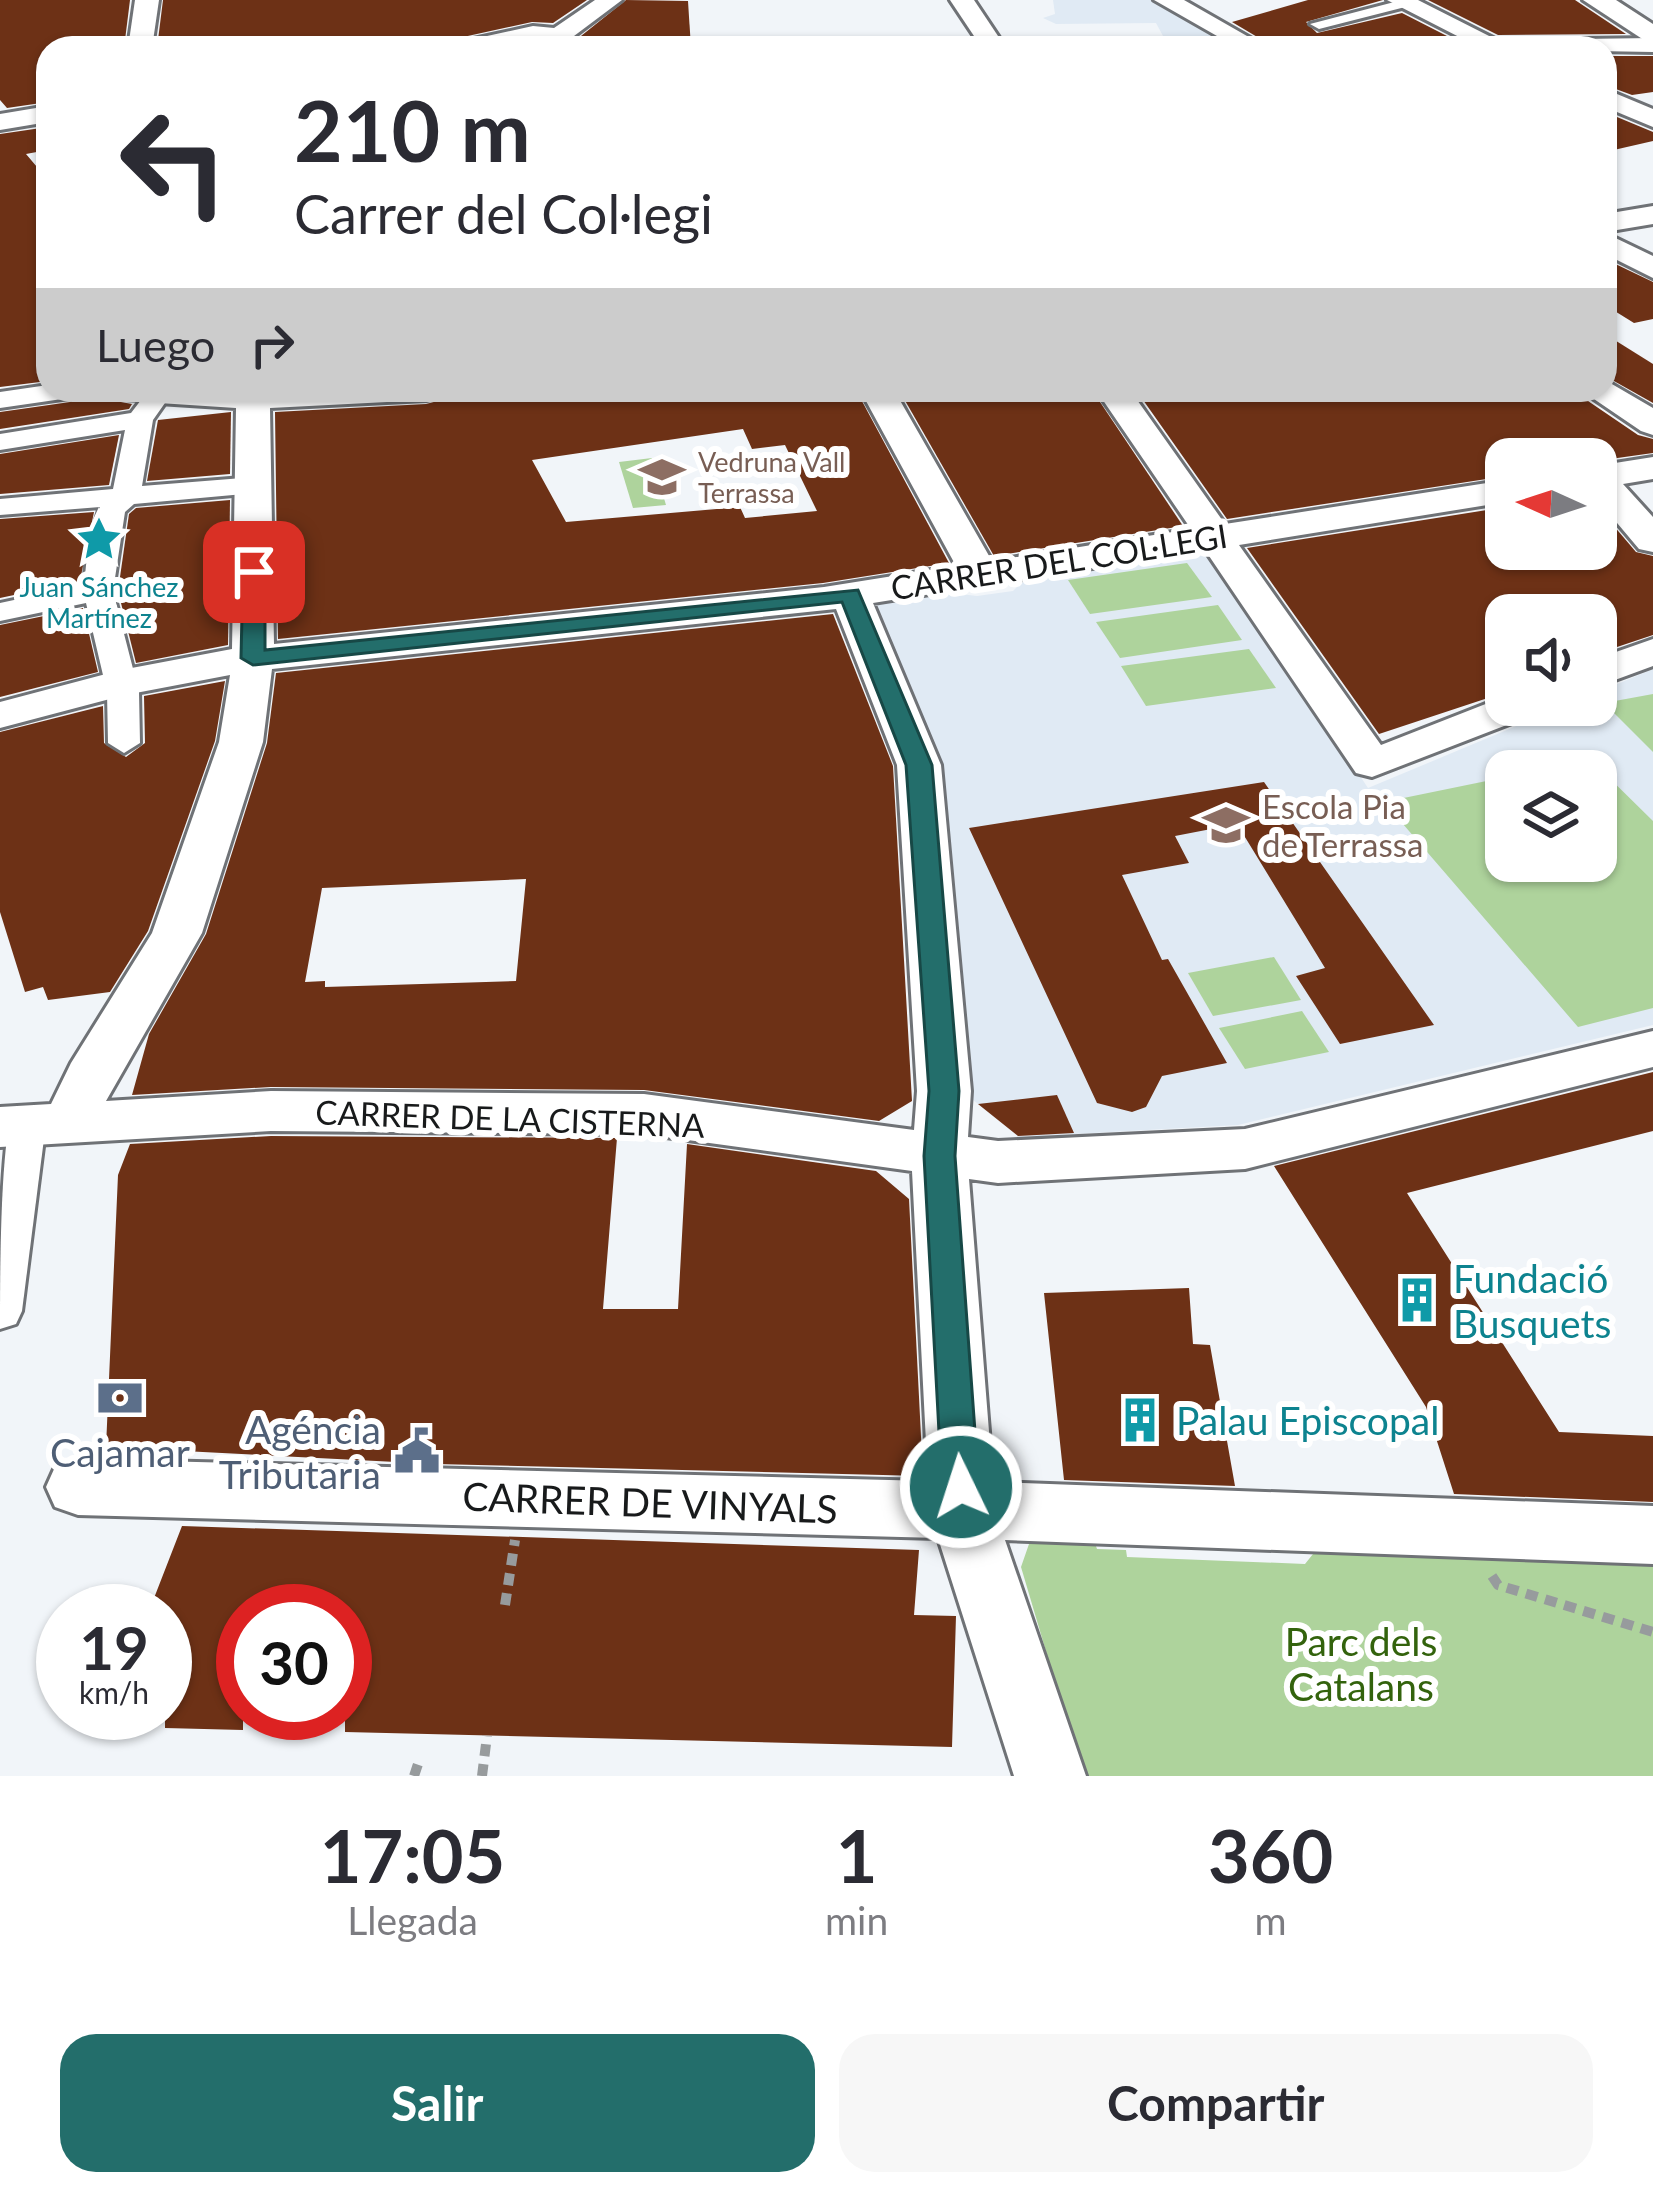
<!DOCTYPE html>
<html lang="es">
<meta charset="utf-8">
<style>
body{margin:0;font-family:Lato,sans-serif;background:#f7f7f7;color:#2b2b33;height:100vh;display:flex;flex-direction:column;font-size:45px;white-space:nowrap}
*{box-sizing:border-box;margin:0}
p{font-size:39px;color:#7c7c81}
.icon{flex:none;width:66px;height:66px;fill:none;stroke:currentColor;stroke-width:2;stroke-linecap:round;stroke-linejoin:round}
.map{position:relative;height:1776px;overflow:hidden}
.panel{display:flex;flex-direction:column;background:#fff;flex:1}
.panel>*{flex:none}
.hud{position:absolute;left:36px;top:36px;width:1581px;height:366px;border-radius:36px;box-shadow:0 3px 9px #0004;background:#fff;color:#2b2b33;overflow:hidden}
.needle{width:78px;rotate:273deg}
.tools{position:absolute;left:1485px;top:438px;display:grid;gap:24px}
.tools a{display:grid;place-items:center;width:132px;height:132px;border-radius:24px;background:#fff;box-shadow:0 3px 9px #0004;font-size:60px}
.speed{position:absolute;left:36px;top:1584px;display:flex;gap:24px;font-size:60px;font-weight:700;text-align:center}
.speed>*{display:grid;place-content:center;width:156px;height:156px;border-radius:50%;background:#fff;box-shadow:0 3px 9px #0004;line-height:1}
.speed small{font-size:30px;font-weight:400}
.speed .limit{border:18px solid #d22;background:#fff;color:#111}
.pin{position:absolute;display:grid;place-items:center;width:102px;height:102px;color:#fff;margin:-51px;border-radius:24px;box-shadow:0 6px 18px #0006}
.me{position:absolute;width:132px;margin:-66px;rotate:356deg;stroke-linejoin:round;filter:drop-shadow(0 0 9px #0008)}
.turn{display:flex;align-items:center;gap:42px;height:252px;padding:0 60px;font-size:54px}
.turn .icon{width:156px;height:156px;stroke-width:2.5}
.turn b{display:block;font-size:84px;line-height:102px}
.then{display:flex;align-items:center;height:114px;padding:0 60px;background:#0003;gap:24px;font-size:45px}
.eta{display:flex;justify-content:space-evenly;align-items:center;height:204px;text-align:center}
.eta b{font-size:72px;font-weight:700;line-height:84px}
.primary-button{display:flex;gap:24px;margin-top:auto;padding:24px 60px}
.primary-button a{flex:1;height:138px;border-radius:36px;background:#236e6b;color:#fff;font-size:48px;font-weight:700;line-height:138px;text-align:center}
.primary-button a+a{background:#f7f7f7;color:#2b2b33}
.map>svg:first-child{display:block}
.built{fill:#e0eaf4;fill-rule:evenodd}
.green{fill:#aed39c}
.building{fill:#6d3116;fill-rule:evenodd}
.lines{fill:none;stroke-linecap:round;stroke-linejoin:round}
.pedestrian-casing{stroke:#6f7276;stroke-width:6}
.minor-casing{stroke:#6f7276;stroke-width:6}
.tertiary-casing{stroke:#6f7276;stroke-width:6}
.path{stroke:#979b9d;stroke-width:10;stroke-dasharray:12 8;stroke-linecap:butt}
.pedestrian{fill:#fff;fill-rule:evenodd}
.minor{fill:#fff;fill-rule:evenodd}
.tertiary{fill:#fff;fill-rule:evenodd}
.route{fill:#236e6b;stroke:#174846;stroke-width:3}
.labels{text-anchor:middle;dominant-baseline:central;stroke-width:12;stroke-linejoin:round;paint-order:stroke}
.far-education-label{font-size:27px;fill:#785e54;stroke:#fff;text-anchor:start}
.far-culture-label{font-size:27px;fill:#0d838f;stroke:#fff}
.street-label{font-size:33px;fill:#181a1b;stroke:#fff}
.education-label{font-size:33px;fill:#785e54;stroke:#fff;text-anchor:start}
.near-culture-label{font-size:39px;fill:#0d838f;stroke:#fff;text-anchor:start}
.near-service-label{font-size:39px;fill:#4e5e75;stroke:#fff;text-anchor:end}
.near-street-label{font-size:39px;fill:#181a1b;stroke:#fff}
.near-park-label{font-size:39px;fill:#33630d;stroke:#fff}
</style>
<div class="map">
<svg width="1653" height="1776" viewBox="0 0 1653 1776">
<rect width="100%" height="100%" fill="#f1f5f9"/>
<g class="built">
<path d="M1053,0h101l78,43 -63,4 -13,-24 -100,1 -13,-6 12,-4z"/>
<path d="M1209,548l159,240 199,-83h29v-12l57,-24v356l-415,100 -218,12 -52,-41 -26,-332 -69,-154 7,-8 55,-11 42,5 36,-5 10,-10zM1506,771h90v90h-90z"/>
</g>
<g class="green">
<path d="M652,458l14,47 -33,3 -14,-46z"/>
<path d="M1187,563l25,34 -122,17 -22,-34z"/>
<path d="M1218,605l24,35 -122,18 -24,-36z"/>
<path d="M1249,649l27,39 -130,18 -25,-40z"/>
<path d="M1653,694v58l-49,-49z"/>
<path d="M1590,759l63,62v187l-75,19 -194,-225 122,-25v84h90v-90h-63z"/>
<path d="M1274,957l27,43 -88,16 -25,-43z"/>
<path d="M1302,1011l27,41 -84,17 -26,-41z"/>
<path d="M1038,1539l56,1 3,9 29,1 1,7 178,7 12,-15 336,13v214h-570l-62,-209 8,-23z"/>
</g>
<g class="building">
<path d="M0,0h130l-6,48h-76v54l-41,6 -7,-8z"/>
<path d="M163,0h424l-34,23 -21,-1 -78,17 -6,9h-167v-12l-62,5 -19,7h-43z"/>
<path d="M626,0l62,1 3,47h-125z"/>
<path d="M1308,0h75l-77,22 11,11 85,-20 45,23 -183,5 -32,-19z"/>
<path d="M1428,0h147l51,34 -128,1z"/>
<path d="M1605,56h48v36l-21,3 -27,-10z"/>
<path d="M1605,112l48,20v9l-48,11z"/>
<path d="M48,127v32l-6,-8 -16,3 22,26v201l-48,6v-253z"/>
<path d="M1605,259l48,23v37l-19,4 -29,-18z"/>
<path d="M1605,334l48,30v39l-48,-27z"/>
<path d="M537,390h319l93,173 -126,20 -545,56 -3,-227 151,-8 27,-7zM743,429l9,20 33,-4 32,66 -72,7 -5,-11 -174,15 -34,-62z"/>
<path d="M899,390h193l91,136 -189,30z"/>
<path d="M1136,390h446l6,11 50,34 15,4v14l-57,8 -90,-2v17l-279,43z"/>
<path d="M82,395l50,9 -3,5 -129,20v-17l70,-10z"/>
<path d="M231,412l-1,62 -83,7 11,-61z"/>
<path d="M119,435l-10,50 -109,9v-40z"/>
<path d="M230,500l-2,145 -92,18 -18,-72 11,-77 7,-6z"/>
<path d="M1596,505l40,47 17,4v79l-57,19v-39h-90v77l-127,42 -132,-186 259,-41v42h90z"/>
<path d="M94,512l-14,69 -80,17v-79z"/>
<path d="M83,608l15,64 -98,25v-72z"/>
<path d="M833,614l60,152 19,335 -33,20 -235,-31 -373,-3 -139,8 17,-61 57,-100 61,-191 9,-70zM526,879l-10,102 -191,6v-6l-20,1 17,-94z"/>
<path d="M225,681l-10,60 -67,190 -38,61 -62,8 -5,-13 -18,5 -25,-80v-180l103,-26 1,37 22,14 19,-14 -1,-47z"/>
<path d="M1264,782l170,243 -94,19 -44,-68 29,-8 -88,-144 -62,12 14,27 -67,12 40,85 6,-1 59,104 -65,13 -16,31 -14,5 -35,-9 -128,-275z"/>
<path d="M1653,1072v59l-246,62 152,239 94,4v66l-199,-8 -28,-87 -152,-241z"/>
<path d="M1057,1095l17,38 -56,3 -40,-32z"/>
<path d="M271,1136l346,2 -14,171h75l9,-165 189,27 33,28 14,277 -488,-12 -329,-17 12,-272 12,-31z"/>
<path d="M1189,1288l4,56 17,1 25,141 -171,-6 -20,-187z"/>
<path d="M182,1526l737,24 -5,65 42,1 -4,131 -607,-15v-121h-102v119l-78,-2v-117h-16z"/>
</g>
<g class="lines">
<g class="pedestrian-casing">
<g id="pedestrian">
<path d="M1402,0l15,4 -98,25 -9,-5z"/>
<path d="M48,385v5h34l-13,8 -69,10v-16z"/>
<path d="M96,390l76,3 -19,27 -11,66 113,-9 14,8 -14,8 -121,11 -9,8 -12,79 26,101 1,51 -16,10 -16,-10 -1,-51 -21,-89 -86,18v-18l84,-18 4,-39 12,-39 -100,8v-16l113,-10 12,-59 -125,20v-16l131,-21 10,-13 -32,-2z"/>
<path d="M26,1108l14,4 6,11 -24,188 -6,13 -16,5c0,-51 0,-176 12,-217z"/>
</g>
</g>
<g class="minor-casing">
<g id="minor">
<path d="M135,0h24l-7,48h-24z"/>
<path d="M595,0h27l-64,48h-28l3,-8 -35,8h-46l3,-5 78,-17 21,2z"/>
<path d="M950,0h24l32,48h-24z"/>
<path d="M1154,0h30l84,48h-30z"/>
<path d="M1387,0h31l79,40 156,-2v14l-237,-4 12,-7 37,-1z"/>
<path d="M1605,89l48,20v18l-48,-20z"/>
<path d="M48,106v16l-48,8v-16z"/>
<path d="M1653,206v18l-48,8v-18z"/>
<path d="M1605,233l48,23v22l-48,-24z"/>
<path d="M1605,380l48,28v27l-12,-4 -50,-34 -5,-7h19z"/>
<path d="M144,390h299l-5,7 -12,3 -156,8 4,236 550,-57 132,-21 -96,-176h34l98,171 199,-32 -95,-139h34l95,134 281,-44v22l-267,43 142,200 125,-49v9h35l-6,9 -163,63 -16,-4 -151,-223 -332,53 68,162 30,326 -3,46 30,4 247,-12 408,-98v36l-408,102 -247,14 -29,-4 24,303 660,24v58l-648,-24 81,236h-72l-76,-238 -860,-23 -23,-8 -9,-20 9,-20 23,-8 850,22 -16,-310 -268,-37 -373,-3 -271,16v-40l51,-3 20,-41 81,-130 67,-191 11,-67 -105,20 -125,33v-26l121,-32 111,-21 4,-241 -77,-5 -12,-3zM836,609l61,156 20,326 -3,39 -270,-36 -373,-3 -165,10 96,-168 61,-191 9,-73z"/>
<path d="M1653,457v22l-30,5 30,33v35l-14,-3 -43,-51v-32z"/>
<path d="M1653,639v27l-57,21v-28z"/>
</g>
</g>
<g class="tertiary-casing">
<path id="tertiary" d="M1583,0h33l37,24v22z"/>
</g>
<g class="path">
<path d="M1492,1576l6,9 155,47"/>
<path d="M505,1605l10,-65"/>
<path d="M414,1776l6,-18"/>
<path d="M482,1776l5,-40"/>
</g>
<use href="#pedestrian" class="pedestrian"/>
<use href="#minor" class="minor"/>
<use href="#tertiary" class="tertiary"/>
</g>
<path class="route" d="M254,565l11,7v78l593,-60 74,175 27,326 -4,65 24,331 -5,11 -13,5 -13,-5 -6,-11 -18,-331 5,-65 -23,-326 -64,-163 -589,63 -12,-7 2,-86z"/>
<defs>
<g id="school-bare" transform="scale(3.6)"><path d="M0-5L7-2L0 1L-7-2ZM-4 1L0 2.5L4 1V4Q0 6-4 4Z" fill="#8d6e63" stroke="#fff" stroke-width="2.5" paint-order="stroke"/></g>
<g id="sight-bare" transform="scale(3.6)"><path d="M0-6L1.8-2.2L6-1.7L2.9 1.2L3.7 5.4L0 3.3L-3.7 5.4L-2.9 1.2L-6-1.7L-1.8-2.2Z" fill="#0f9aa8" stroke="#fff" stroke-width="2.5" paint-order="stroke"/></g>
<g id="building-bare" transform="scale(3.6)"><path d="M-4-6H4V6H1V3H-1V6H-4ZM-2.5-4.3h1.7v1.8h-1.7ZM.8-4.3h1.7v1.8H.8ZM-2.5-1h1.7V.8h-1.7ZM.8-1h1.7V.8H.8Z" fill="#0f9aa8" stroke="#fff" stroke-width="2.5" paint-order="stroke"/></g>
<g id="bank-bare" transform="scale(3.6)"><path d="M-6-4H6V4H-6ZM0-2.3a2.3 2.3 0 1 0 0 4.6a2.3 2.3 0 1 0 0-4.6Z" fill="#5c6f8a" stroke="#fff" stroke-width="2.5" paint-order="stroke"/></g>
<g id="civic-bare" transform="scale(3.6)"><path d="M-.6-6.5H3V-4.5H.6V-3L4-1V1h2V6H-6V1h2V-1L-.6-3ZM-1.2 2.5V6h2.4V2.5Z" fill="#5c6f8a" stroke="#fff" stroke-width="2.5" paint-order="stroke"/></g>
</defs>
<g fill-rule="evenodd">
<use href="#school-bare" x="662" y="477"/>
<use href="#sight-bare" x="99" y="539"/>
<use href="#school-bare" x="1226" y="825"/>
<use href="#building-bare" x="1417" y="1300"/>
<use href="#bank-bare" x="120" y="1398"/>
<use href="#building-bare" x="1140" y="1420"/>
<use href="#civic-bare" x="417" y="1451"/>
</g>
<g class="labels">
<g class="far-education-label">
<text x="698" y="461">Vedruna Vall<tspan x="698" dy="31">Terrassa</tspan></text>
</g>
<g class="far-culture-label">
<text x="99" y="586">Juan Sánchez<tspan x="99" dy="31">Martínez</tspan></text>
</g>
<g class="street-label">
<text transform="translate(1059 561) rotate(-9)">CARRER DEL COL·LEGI</text>
<text transform="translate(510 1118) rotate(2)">CARRER DE LA CISTERNA</text>
</g>
<g class="education-label">
<text x="1262" y="806">Escola Pia<tspan x="1262" dy="38">de Terrassa</tspan></text>
</g>
<g class="near-culture-label">
<text x="1453" y="1278">Fundació<tspan x="1453" dy="45">Busquets</tspan></text>
<text x="1176" y="1420">Palau Episcopal</text>
</g>
<g class="near-service-label">
<text x="381" y="1429">Agéncia<tspan x="381" dy="45">Tributaria</tspan></text>
<text x="120" y="1452" text-anchor="middle">Cajamar</text>
</g>
<g class="near-street-label">
<text transform="translate(650 1502) rotate(2)">CARRER DE VINYALS</text>
</g>
<g class="near-park-label">
<text x="1361" y="1641">Parc dels<tspan x="1361" dy="45">Catalans</tspan></text>
</g>
</g>
</svg>
<div class="tools">
<a><svg class="needle" viewBox="-14 -14 28 28"><path d="M0-13l5 13h-10z" fill="#e53935"/><path d="M0 13l5-13h-10z" fill="#7c7c81"/></svg></a>
<a><svg class="icon" aria-label="sound" viewBox="0 0 24 24"><path d="M4 9h4l5-4v14l-5-4H4zM17 9q2 3 0 6"/></svg></a>
<a><svg class="icon" aria-label="layers" viewBox="0 0 24 24"><path d="M12 4l9 5-9 5-9-5zM3 14l9 5 9-5"/></svg></a>
</div>
<div class="speed"><div>19<small>km/h</small></div><div class="limit">30</div></div>
<div class="pin" style="left:254px;top:572px;background:#d93025"><svg class="icon" aria-label="arrive" viewBox="0 0 24 24"><path d="M6 21V4h12l-3 4 3 4H6"/></svg></div>
<svg class="me" style="left:961px;top:1487px" viewBox="-20 -20 40 40"><circle r="17" fill="#236e6b" stroke="#fff" stroke-width="3"/><path d="M0-11L8 9 0 5-8 9z" fill="#fff"/></svg>
<div class="hud">
<div class="turn"><svg class="icon" aria-label="left" viewBox="0 0 24 24"><path d="M17 20v-9H6M10 6l-5 5 5 5"/></svg><div><b>210 m</b>Carrer del Col·legi</div></div>
<div class="then">Luego<svg class="icon" aria-label="right" viewBox="0 0 24 24"><path d="M7 20v-9h11M14 6l5 5-5 5"/></svg></div>
</div>
</div>
<section class="panel">
<div class="eta">
<div><b>17:05</b><p>Llegada</p></div>
<div><b>1</b><p>min</p></div>
<div><b>360</b><p>m</p></div>
</div>
<div class="primary-button"><a>Salir</a><a>Compartir</a></div>
</section>
